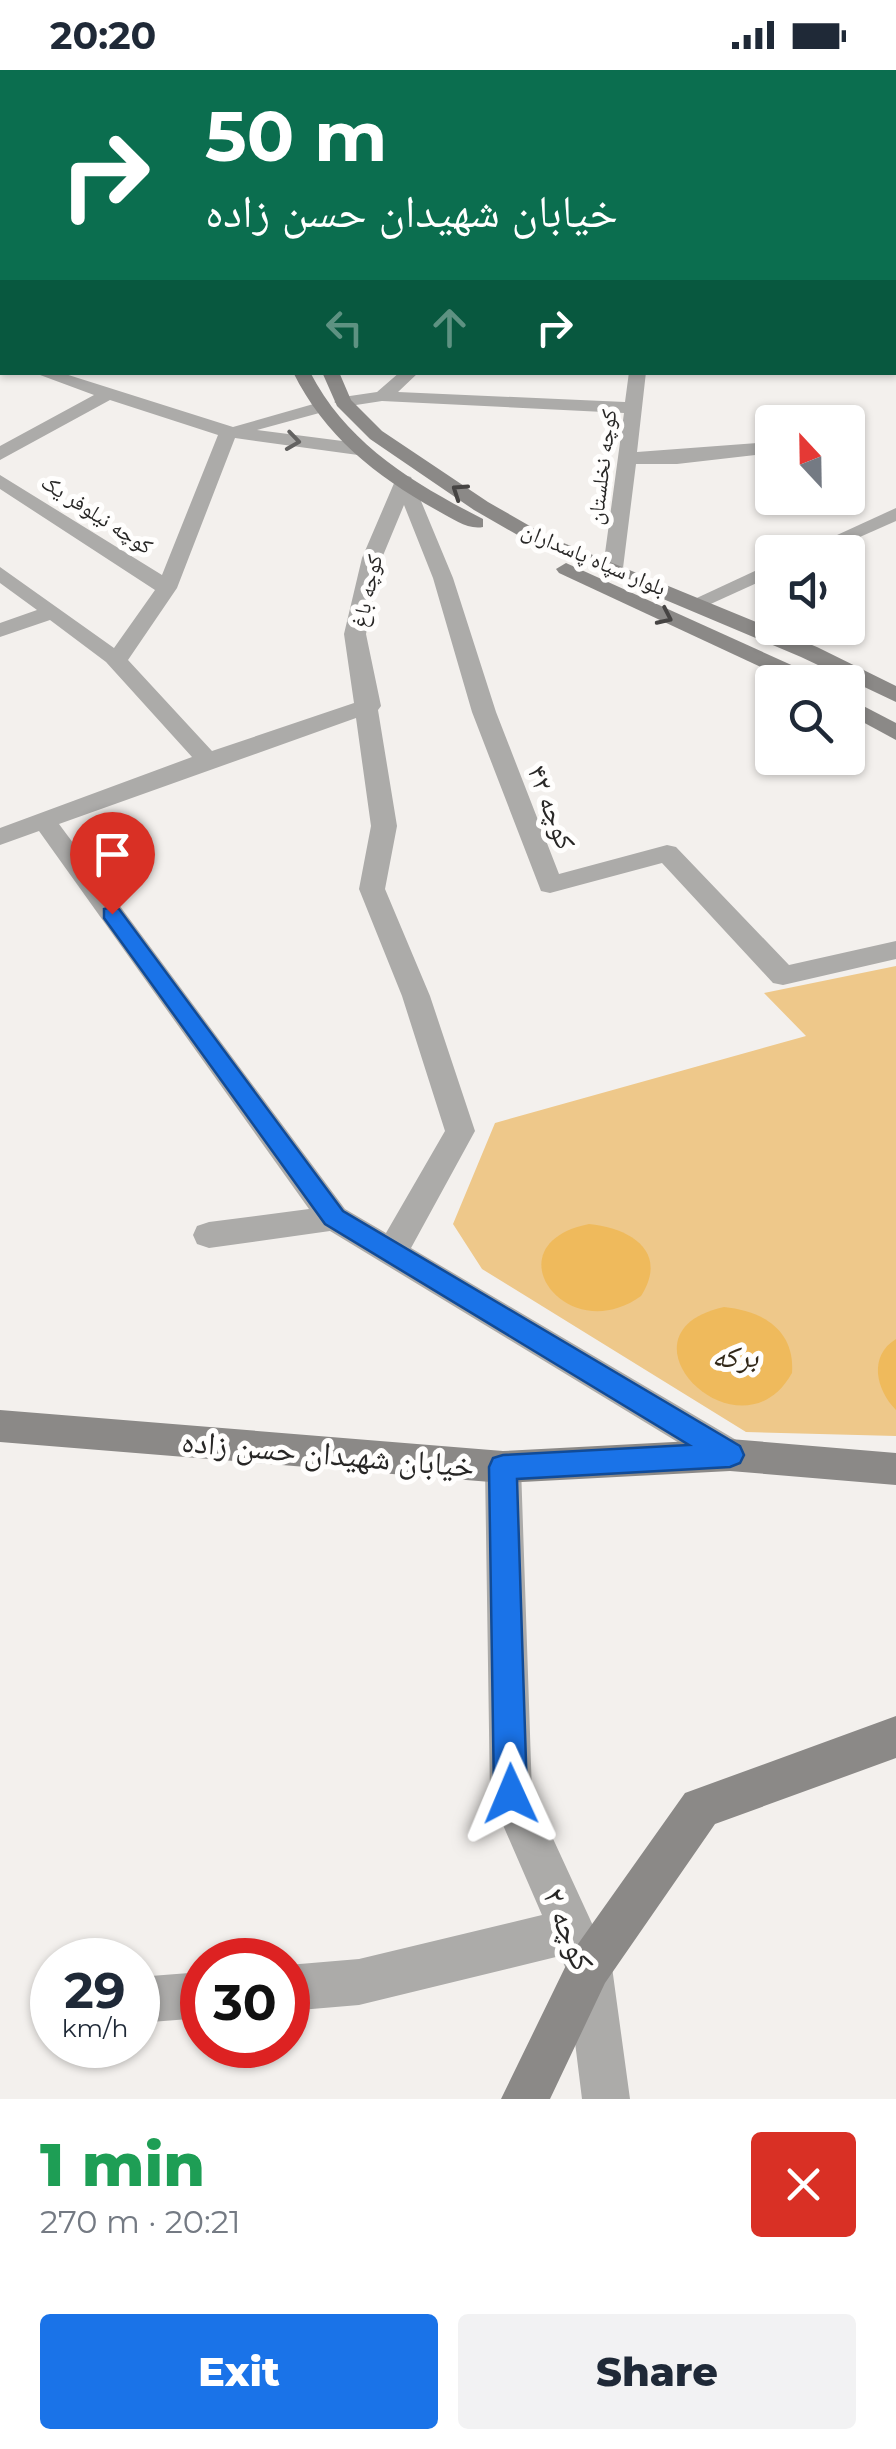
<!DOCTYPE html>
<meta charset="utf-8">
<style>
body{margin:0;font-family:Montserrat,"Noto Naskh Arabic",sans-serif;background:#f2f2f3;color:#1f2937;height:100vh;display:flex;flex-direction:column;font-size:38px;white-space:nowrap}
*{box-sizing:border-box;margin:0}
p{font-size:32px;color:#747a83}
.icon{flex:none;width:55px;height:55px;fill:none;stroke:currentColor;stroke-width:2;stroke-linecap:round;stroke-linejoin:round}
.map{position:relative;height:2029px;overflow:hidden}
.panel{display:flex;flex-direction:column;background:#fff;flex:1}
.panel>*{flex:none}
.top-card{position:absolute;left:0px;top:0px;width:898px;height:305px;box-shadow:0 2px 8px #0004;background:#0b6e4f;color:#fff;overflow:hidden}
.needle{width:65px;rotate:338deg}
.controls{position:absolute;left:755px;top:335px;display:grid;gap:20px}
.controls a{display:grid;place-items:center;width:110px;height:110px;border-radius:10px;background:#fff;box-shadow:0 2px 8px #0004;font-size:50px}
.speed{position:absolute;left:30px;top:1868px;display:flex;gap:20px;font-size:50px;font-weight:700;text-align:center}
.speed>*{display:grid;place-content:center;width:130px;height:130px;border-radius:50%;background:#fff;box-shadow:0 2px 8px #0004;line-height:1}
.speed small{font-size:25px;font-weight:400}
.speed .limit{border:15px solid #d22;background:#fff;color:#111}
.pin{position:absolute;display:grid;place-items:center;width:85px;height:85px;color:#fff;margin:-102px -42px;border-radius:50% 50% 50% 0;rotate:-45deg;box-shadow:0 0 10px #0007}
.pin .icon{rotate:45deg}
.me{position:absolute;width:110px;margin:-55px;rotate:359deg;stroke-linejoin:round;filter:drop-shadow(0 0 8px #0008)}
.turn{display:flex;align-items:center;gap:35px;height:210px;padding:0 40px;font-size:45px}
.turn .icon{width:130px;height:130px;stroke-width:2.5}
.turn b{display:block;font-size:70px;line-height:85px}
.lanes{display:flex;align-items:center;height:95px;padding:0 40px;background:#0003;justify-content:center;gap:50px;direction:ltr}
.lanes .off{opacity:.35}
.round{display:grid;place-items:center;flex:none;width:105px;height:105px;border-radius:10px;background:#f2f2f3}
.overview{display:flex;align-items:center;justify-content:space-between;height:170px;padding:0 40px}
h1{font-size:60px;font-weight:800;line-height:75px;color:#1e9e55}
.button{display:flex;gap:20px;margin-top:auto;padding:20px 40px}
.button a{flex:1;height:115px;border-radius:10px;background:#1a73e8;color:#fff;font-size:40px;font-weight:800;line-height:115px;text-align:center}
.button a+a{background:#f2f2f3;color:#1f2937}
.status{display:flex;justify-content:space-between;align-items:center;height:70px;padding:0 50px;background:#fff;direction:ltr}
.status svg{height:28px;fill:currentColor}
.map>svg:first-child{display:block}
.green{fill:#eec88a}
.water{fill:#efba5c}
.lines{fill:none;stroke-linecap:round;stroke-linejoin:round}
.lane{fill:#acaba9;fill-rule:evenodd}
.street{fill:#acaba9;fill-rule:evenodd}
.secondary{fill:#8b8987;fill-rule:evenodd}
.highway{fill:#5f5d5a;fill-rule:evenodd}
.oneway{stroke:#636261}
.oneway2{stroke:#464443}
.route{fill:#1a73e8;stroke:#114b97;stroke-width:2.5}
.labels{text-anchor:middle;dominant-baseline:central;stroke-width:10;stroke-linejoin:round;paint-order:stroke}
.far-street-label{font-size:22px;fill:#282726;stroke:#fffefd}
.street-label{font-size:28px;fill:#282726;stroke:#fffefd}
.water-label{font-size:30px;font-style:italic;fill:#322818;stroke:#fffefd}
.near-street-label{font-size:32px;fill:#282726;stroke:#fffefd}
</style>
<div class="status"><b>20:20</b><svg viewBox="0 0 49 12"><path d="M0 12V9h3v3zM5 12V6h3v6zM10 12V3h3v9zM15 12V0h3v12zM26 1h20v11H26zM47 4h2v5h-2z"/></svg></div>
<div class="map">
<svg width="896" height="2029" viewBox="0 0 896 2029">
<rect width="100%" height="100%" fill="#f3f0ed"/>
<path class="green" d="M896,896v470l-150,-4 -264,-163 -29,-45 42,-101 311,-87 -42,-43z"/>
<g class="water">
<path d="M589,1154c42,4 80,28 52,72 -75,54 -152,-52 -52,-72z"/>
<path d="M724,1237c39,4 71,23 68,66 -52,93 -186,-40 -68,-66z"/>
<path d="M896,1269v71c-20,-20 -28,-54 0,-71z"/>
</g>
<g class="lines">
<path class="lane" d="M621,0h7l1,2h-6z"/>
<g class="street">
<path d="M896,128v9h-1v-9z"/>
<rect x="895" y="182" width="1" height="8"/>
<rect x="895" y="271" width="1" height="10"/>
<rect x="0" y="285" width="2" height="10"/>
<path d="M32,302h27l174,55 84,-24 9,5 -3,4 -66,18 101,13 9,6 -9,6 -123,-17 -58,150 -49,72 84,91 142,-48 -10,-69 18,-76 33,-77 9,-6 7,2 42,101 43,134 63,162 108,-29 9,2 113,118 107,-24v18l-113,26 -10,-2 -111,-120 -112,30 -9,-2 -69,-179 -39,-134 -29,-73 -22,53 -16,76 15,72 -3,4 19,116 -12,63 45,107 45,135 -64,117 332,196 5,11 -5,11 -13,5 -13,-5 -387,-235 -121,17 -12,-4 -4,-9 4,-9 12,-4 100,-13 -270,-378 -39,14v-17l192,-71 -86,-95 -56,-42 -50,17v-14l37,-13 -37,-27v-16l114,81 41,-58 -155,-101v-14l162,100 56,-140 -108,-35 -110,60v-14l94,-51zM356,648l15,108 -12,63 43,107 43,135 -59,102 -41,-24 -286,-385z"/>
<path d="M400,302h19l-21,20 227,10 4,-30h17l-9,80 135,-10v11l-95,11h-41l-13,104 -10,6 -10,-6 21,-155 -242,-12 -39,6 -9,-5 9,-5 34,-5z"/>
<path d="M896,438v13l-70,31h-26z"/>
<path d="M772,493v13l-68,31 -7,2 -11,-6z"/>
<path d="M503,1381l13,4 5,12 11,326 80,174 18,132h-48l-16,-130 -6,-13 -201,49 -71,6v-46l71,-6 183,-44 -52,-120 -5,-328 5,-12z"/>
<path d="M202,1902v46l-64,5v-46z"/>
</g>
<g class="secondary">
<path d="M674,0h12l1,2h-11z"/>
<path d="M872,0h13l2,2h-13z"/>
<path d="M895,14l1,1v8l-1,-1z"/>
<rect x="0" y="100" width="2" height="8"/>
<path d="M293,302h17c37,72 103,111 173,147v8c-15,3 -30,-8 -43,-15 -63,-35 -115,-75 -147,-140z"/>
<path d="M322,302h17l12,28 31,31 106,71 61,35 268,110 79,39v16l-95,-45 -266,-112 -61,-35 -104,-71 -33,-33z"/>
<path d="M566,493l252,114 3,5h-28l-234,-109 -3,-4z"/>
<path d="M848,628l48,25v17l-48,-26z"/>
<path d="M0,1340l503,41 227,-12 166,14v32l-166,-14 -227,12 -503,-41z"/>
<path d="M896,1646v42l-181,66 -110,159 -55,116h-49l72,-148 112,-158z"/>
</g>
<g class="highway">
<path d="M174,0h12v2h-11z"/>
<path d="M201,0h12l1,2h-11z"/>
<rect x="895" y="27" width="1" height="8"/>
</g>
</g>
<defs><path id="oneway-chevron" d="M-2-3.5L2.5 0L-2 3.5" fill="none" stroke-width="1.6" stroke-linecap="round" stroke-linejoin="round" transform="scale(2.5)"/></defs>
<use class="oneway" href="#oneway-chevron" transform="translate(293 371) rotate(8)"/>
<g class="oneway2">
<use href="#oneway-chevron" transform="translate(459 421) rotate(-146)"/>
<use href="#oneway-chevron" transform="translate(665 547) rotate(25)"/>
</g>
<path class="route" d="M112,837l7,2 224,302 397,235 4,9 -4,8 -10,4 -213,12 10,315 -5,12 -11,5 -12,-5 -5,-12 -5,-327 4,-9 10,-3 186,-10 -364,-221 -221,-306v-9z"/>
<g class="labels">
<g class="far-street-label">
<text transform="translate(602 397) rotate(-83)">کوچه نخلستان</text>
<text transform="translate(97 444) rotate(33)">کوچه نیلوفر یک</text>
<text transform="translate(594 489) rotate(23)">بلوار سپاه پاسداران</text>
<text transform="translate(367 521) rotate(-77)">کوچه باغ</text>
</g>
<g class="street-label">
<text transform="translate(552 737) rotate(69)">کوچه ۴۲</text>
</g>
<g class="water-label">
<text x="735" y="1286">برکه</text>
</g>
<g class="near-street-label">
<text transform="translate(328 1383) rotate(5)">خیابان شهیدان حسن زاده</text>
<text transform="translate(569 1859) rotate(68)">کوچه ۲</text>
</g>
</g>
</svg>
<div class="controls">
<a><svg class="needle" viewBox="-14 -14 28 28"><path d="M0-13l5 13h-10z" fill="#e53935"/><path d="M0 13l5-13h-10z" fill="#747a83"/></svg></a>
<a><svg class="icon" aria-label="sound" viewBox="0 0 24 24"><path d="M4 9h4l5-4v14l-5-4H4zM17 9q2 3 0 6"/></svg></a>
<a><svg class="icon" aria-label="search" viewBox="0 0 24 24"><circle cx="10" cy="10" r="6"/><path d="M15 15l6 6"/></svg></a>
</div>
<div class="speed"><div>29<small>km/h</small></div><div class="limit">30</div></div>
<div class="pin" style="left:112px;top:844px;background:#d93025"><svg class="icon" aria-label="arrive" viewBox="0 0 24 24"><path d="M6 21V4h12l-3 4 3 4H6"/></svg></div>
<svg class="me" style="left:511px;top:1724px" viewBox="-20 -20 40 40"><path d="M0-17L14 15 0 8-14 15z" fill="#1a73e8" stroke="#fff" stroke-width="4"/></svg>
<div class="top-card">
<div class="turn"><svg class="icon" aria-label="right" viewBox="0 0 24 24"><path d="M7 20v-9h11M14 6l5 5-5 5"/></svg><div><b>50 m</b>خیابان شهیدان حسن زاده</div></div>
<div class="lanes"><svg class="icon off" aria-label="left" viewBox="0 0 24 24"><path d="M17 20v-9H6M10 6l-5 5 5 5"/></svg><svg class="icon off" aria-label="ahead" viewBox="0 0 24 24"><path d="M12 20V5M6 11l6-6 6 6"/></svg><svg class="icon" aria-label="right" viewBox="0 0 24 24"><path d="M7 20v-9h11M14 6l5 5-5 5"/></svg></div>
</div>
</div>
<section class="panel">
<div class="overview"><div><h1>1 min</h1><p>270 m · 20:21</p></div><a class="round" style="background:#d93025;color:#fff"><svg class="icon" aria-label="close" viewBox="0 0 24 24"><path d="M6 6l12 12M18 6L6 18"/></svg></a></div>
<div class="button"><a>Exit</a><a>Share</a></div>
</section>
